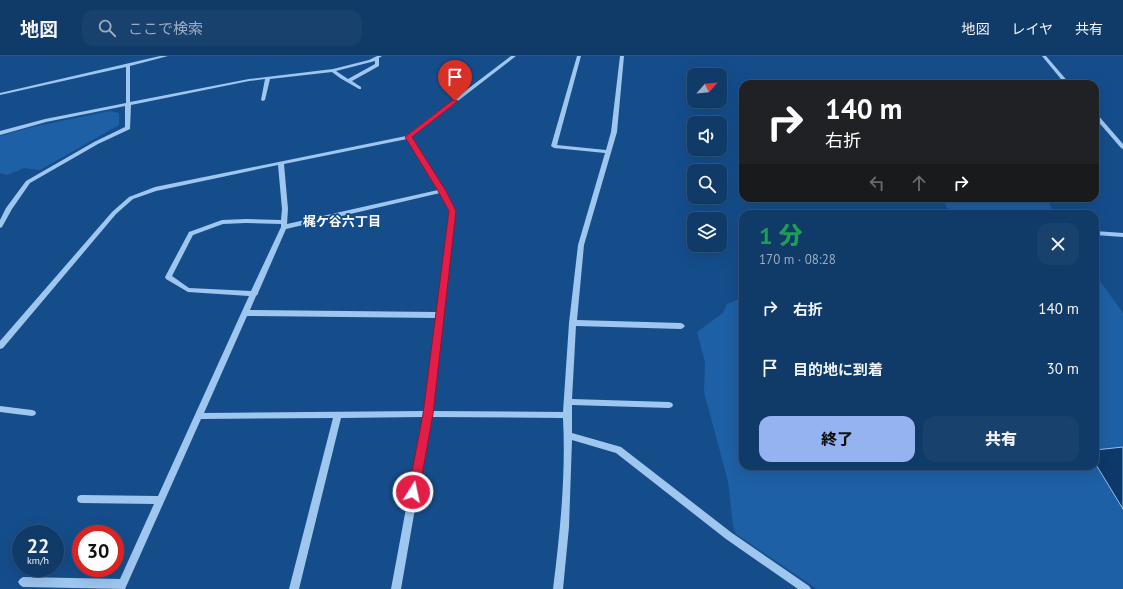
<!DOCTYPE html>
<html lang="ja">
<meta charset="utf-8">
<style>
body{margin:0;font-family:"PT Sans","Noto Sans JP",sans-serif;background:#19416e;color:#f1f3f6;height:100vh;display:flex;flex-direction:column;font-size:15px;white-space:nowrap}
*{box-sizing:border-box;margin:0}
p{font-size:13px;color:#9cadc0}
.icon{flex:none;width:22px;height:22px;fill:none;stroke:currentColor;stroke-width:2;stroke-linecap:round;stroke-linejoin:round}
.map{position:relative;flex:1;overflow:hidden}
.details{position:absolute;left:739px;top:154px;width:360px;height:260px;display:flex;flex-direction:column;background:#103a68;border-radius:12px;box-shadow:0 4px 16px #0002,0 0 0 1px #30547c}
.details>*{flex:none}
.banner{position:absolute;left:739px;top:24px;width:360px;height:122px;border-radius:12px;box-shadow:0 4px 16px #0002,0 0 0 1px #30547c;background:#202124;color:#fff;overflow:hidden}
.needle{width:26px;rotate:63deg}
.controls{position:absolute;left:687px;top:12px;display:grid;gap:8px}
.controls a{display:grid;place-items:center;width:40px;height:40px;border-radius:8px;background:#103a68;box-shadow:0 4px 16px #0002,0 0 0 1px #30547c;font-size:20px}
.speed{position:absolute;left:12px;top:469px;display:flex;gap:8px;font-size:20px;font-weight:700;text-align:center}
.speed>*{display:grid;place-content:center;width:52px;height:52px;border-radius:50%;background:#103a68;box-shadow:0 4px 16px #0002,0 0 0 1px #30547c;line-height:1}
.speed small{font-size:10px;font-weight:400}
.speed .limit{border:6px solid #d22;background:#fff;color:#111}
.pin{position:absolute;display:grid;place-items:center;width:34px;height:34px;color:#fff;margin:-41px -17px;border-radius:50% 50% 50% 0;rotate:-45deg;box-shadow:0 0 4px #0007}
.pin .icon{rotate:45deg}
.me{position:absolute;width:44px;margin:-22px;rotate:10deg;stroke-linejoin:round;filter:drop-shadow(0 0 3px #0008)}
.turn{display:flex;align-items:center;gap:14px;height:84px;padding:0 20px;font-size:18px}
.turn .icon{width:52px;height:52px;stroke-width:2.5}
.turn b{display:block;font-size:28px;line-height:34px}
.lanes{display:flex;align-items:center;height:38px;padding:0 20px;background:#0003;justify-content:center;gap:20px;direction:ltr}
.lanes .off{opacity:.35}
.round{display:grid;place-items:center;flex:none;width:42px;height:42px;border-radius:12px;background:#19416e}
.headline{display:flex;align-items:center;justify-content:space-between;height:68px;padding:0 20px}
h1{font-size:24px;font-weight:800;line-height:30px;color:#1e9e55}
.button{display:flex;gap:8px;margin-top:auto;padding:8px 20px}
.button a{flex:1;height:46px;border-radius:12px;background:#95b2f1;color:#111;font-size:16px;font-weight:800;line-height:46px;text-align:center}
.button a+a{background:#19416e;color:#f1f3f6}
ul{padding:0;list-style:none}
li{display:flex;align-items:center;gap:12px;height:60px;padding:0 20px}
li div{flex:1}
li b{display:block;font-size:15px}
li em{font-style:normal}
header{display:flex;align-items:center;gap:24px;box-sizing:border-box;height:56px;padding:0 20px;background:#103a68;border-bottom:1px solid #30547c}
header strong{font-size:19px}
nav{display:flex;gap:22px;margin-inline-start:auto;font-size:14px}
.search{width:280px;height:36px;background:#19416e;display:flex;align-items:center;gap:10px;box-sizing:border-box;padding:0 14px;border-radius:12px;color:#9cadc0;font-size:15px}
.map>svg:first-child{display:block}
.green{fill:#1e60a5}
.water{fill:#0d3868;stroke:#90c1f2}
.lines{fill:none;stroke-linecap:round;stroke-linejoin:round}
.minor{fill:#9ec6ef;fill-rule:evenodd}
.route{fill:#e11d48;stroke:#92132f}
.labels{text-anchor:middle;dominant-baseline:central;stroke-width:4;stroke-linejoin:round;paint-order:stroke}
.neighbourhood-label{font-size:13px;font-weight:bold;fill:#fff;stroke:#154d8b}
</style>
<header>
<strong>地図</strong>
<div class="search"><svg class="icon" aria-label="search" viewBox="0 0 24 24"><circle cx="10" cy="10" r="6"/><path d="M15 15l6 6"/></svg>ここで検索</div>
<nav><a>地図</a><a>レイヤ</a><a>共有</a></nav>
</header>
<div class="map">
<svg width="1123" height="533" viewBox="0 0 1123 533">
<rect width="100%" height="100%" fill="#154d8b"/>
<g class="green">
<path d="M110,55l9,2v12l-79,45 -16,-2 -17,7 -7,-2v-37l32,-9z"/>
<path d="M942,142h104l9,16h-105z"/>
<path d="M1095,218l28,39v276h-306l-81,-55 -3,-8 -5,-45 -24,-89 1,-30 -8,-30 26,-19 4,-9 16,-6v168h352z"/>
</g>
<path class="water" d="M1123,391v62l-28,-46v-13z"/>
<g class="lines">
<g class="minor">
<path d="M160,0h8l-38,10v36l119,-23 84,-10 36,-9 8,-4h5l-3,2v8l-27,15 9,6v2h-2l-19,-11 -8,-6 -62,7 -5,21 -2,1 -2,-1 4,-21 -16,2 -118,24 -1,24 -32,15 -68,39 -18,26 -10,18 -2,1v-8l6,-12 20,-27 68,-39 31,-15v-21l-79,16 -46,13v-4l45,-12 81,-16v-36l-126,28v-2zM375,5v3l-27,15 -12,-8z"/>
<path d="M511,0h5l-105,81 34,54 10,20 -23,200 131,1 6,-89 9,-78 27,-92 -51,-5 -3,-2 26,-90h4l-24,89 49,5 5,-18 9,-76h4l-7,76 -33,113 -7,75 104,3 2,1 2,2 -2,2 -2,1 -105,-3 -4,73 97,3 3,1 1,2 -1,2 -3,1 -97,-3v28l49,14 111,86 77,53 2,3h-13l-72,-50 -110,-86 -44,-13 -3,87 -6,62h-10c7,-56 13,-114 10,-171l-132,-1 -30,172h-10l32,-172 -82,1 -42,171h-10l44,-171 -132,1 -76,170 -102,-2 -3,-2 -2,-3 2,-3 3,-2 97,2 34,-75 -73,-1 -3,-1 -1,-3 1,-3 3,-1 77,1 91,-200 -61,-4 -22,-13 -1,-2 24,-45 33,-12 24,-1 35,1 1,-11 -4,-44 -122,26 -23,8 -17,15 -113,134 -3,1v-8l112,-129 17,-15 26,-10 251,-51zM407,83l31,51 -151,34 1,-15 -4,-45zM440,137l9,18 -12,101 -187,-2 6,-14 2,-2v-1l28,-64zM246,167l35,1v3l-30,64 -62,-3 -17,-12 21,-41 30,-11zM247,260l189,2 -12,93 -220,2z"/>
<path d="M1042,0h4l24,28h-5z"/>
<path d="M1095,57l2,1 26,30v5l-2,-1 -26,-30z"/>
<path d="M1095,175l28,2v4l-28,-2z"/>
<path d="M0,350l32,4 3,1 1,2 -1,2 -3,1 -32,-4z"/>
</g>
</g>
<path class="route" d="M453,44l5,1 -46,36 34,54 10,20 -23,203 -14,78 -2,4 -4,1 -4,-1 -1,-4 15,-78 26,-203 -11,-20 -33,-54z"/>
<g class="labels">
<g class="neighbourhood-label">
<text x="342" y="165">梶ケ谷六丁目</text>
</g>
</g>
</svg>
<div class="controls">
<a><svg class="needle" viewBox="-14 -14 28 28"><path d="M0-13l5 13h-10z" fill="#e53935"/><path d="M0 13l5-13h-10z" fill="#9cadc0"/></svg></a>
<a><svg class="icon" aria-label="sound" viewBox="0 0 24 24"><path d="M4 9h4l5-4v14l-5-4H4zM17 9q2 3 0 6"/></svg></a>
<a><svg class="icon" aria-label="search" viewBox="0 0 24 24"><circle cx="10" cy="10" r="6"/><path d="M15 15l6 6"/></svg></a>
<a><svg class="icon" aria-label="layers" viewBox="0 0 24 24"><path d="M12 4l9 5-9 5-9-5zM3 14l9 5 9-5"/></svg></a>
</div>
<div class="speed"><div>22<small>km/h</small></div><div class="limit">30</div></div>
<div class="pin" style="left:455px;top:45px;background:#d93025"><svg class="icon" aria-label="arrive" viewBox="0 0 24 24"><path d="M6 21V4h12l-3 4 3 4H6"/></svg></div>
<svg class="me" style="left:413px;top:436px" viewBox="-20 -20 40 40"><circle r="17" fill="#e11d48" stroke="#fff" stroke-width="3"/><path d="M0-11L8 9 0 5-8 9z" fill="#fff"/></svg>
<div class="banner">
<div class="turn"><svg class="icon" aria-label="right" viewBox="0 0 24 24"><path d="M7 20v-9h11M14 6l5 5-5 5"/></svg><div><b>140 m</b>右折</div></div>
<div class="lanes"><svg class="icon off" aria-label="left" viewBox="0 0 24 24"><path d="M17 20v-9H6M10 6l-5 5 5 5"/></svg><svg class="icon off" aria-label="ahead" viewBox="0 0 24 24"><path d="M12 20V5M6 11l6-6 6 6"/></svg><svg class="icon" aria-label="right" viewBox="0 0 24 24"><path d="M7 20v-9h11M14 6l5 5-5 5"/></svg></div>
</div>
<section class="details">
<div class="headline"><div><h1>1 分</h1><p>170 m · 08:28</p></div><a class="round"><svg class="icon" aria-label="close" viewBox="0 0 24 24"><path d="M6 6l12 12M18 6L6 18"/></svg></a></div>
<ul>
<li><svg class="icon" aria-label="right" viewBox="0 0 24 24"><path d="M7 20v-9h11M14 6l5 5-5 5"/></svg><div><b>右折</b></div><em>140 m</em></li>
<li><svg class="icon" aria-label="arrive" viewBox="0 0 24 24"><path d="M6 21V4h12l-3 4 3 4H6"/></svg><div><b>目的地に到着</b></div><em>30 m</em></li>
</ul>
<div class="button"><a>終了</a><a>共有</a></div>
</section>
</div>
